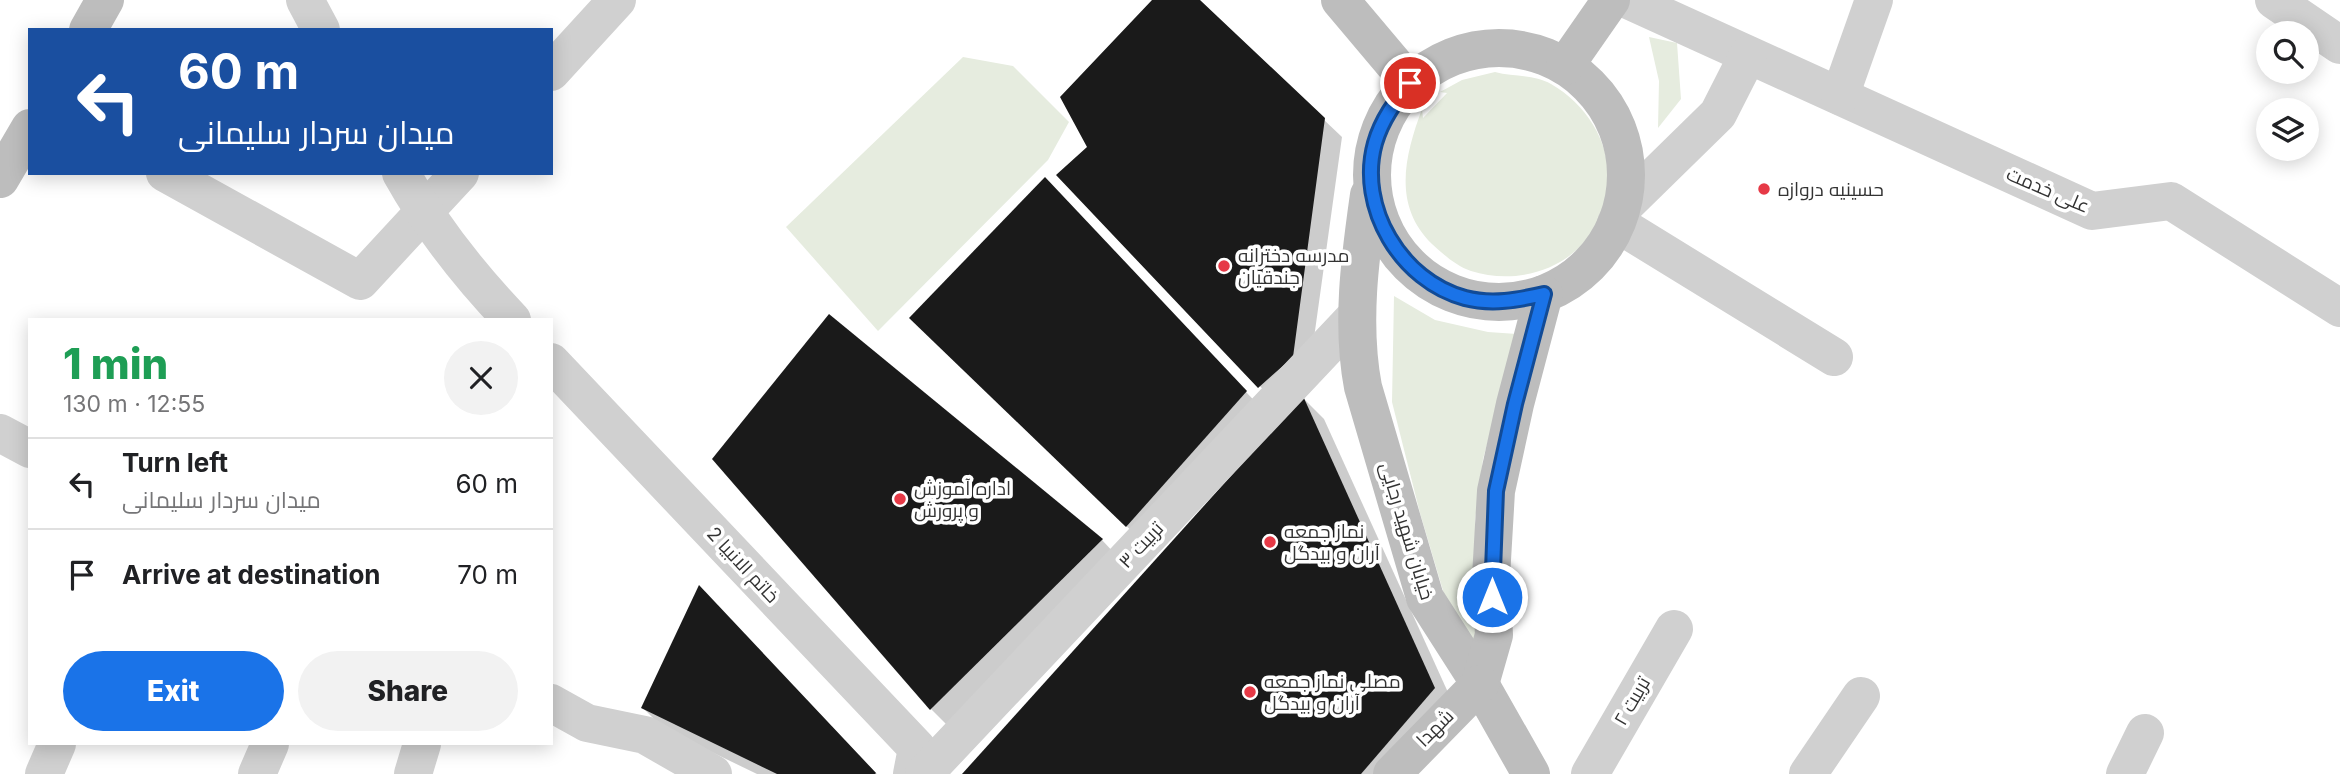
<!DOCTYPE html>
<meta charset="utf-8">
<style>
body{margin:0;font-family:Inter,Cairo,sans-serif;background:#f2f2f2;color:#202124;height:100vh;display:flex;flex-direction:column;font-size:26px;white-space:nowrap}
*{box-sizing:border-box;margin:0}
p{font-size:23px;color:#757577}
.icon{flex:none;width:38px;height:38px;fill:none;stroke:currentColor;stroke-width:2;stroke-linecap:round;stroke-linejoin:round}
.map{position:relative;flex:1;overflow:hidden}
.drawer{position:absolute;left:28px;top:318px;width:525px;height:427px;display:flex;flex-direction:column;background:#fff;border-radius:0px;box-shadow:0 4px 18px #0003}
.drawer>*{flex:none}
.guide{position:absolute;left:28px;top:28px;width:525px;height:147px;border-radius:0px;box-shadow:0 4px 18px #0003;background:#1a4fa0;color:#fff;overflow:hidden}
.fabs{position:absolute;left:2256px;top:21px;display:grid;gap:14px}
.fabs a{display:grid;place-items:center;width:63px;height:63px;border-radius:50%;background:#fff;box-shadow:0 4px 18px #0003;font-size:35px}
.pin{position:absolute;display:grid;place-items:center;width:60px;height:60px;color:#fff;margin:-30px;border:4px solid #fff;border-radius:50%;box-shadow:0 2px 7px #0007}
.me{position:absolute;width:77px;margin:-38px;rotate:0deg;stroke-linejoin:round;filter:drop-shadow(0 0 5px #0008)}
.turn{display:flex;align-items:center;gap:24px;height:147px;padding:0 35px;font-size:32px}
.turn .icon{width:91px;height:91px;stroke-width:2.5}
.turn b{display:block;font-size:49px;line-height:60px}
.round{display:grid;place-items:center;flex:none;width:74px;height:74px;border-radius:37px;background:#f2f2f2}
.head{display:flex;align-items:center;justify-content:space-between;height:119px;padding:0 35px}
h1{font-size:42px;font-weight:800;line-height:52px;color:#1e9e55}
.action{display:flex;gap:14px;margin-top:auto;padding:14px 35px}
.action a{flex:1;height:80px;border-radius:42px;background:#1a73e8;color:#fff;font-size:28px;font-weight:800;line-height:80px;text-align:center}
.action a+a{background:#f2f2f2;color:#202124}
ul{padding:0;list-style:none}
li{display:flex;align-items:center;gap:21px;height:91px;padding:0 35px;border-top:2px solid #e0e0e0}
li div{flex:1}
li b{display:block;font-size:26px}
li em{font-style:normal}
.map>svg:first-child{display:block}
.green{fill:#e6ecdf}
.shadow{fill:#0003}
.building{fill:#1a1a1a}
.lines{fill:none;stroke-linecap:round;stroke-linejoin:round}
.street{stroke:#d0d0d0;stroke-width:38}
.secondary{stroke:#bdbdbd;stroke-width:38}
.route-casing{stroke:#114b97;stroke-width:18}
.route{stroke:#1a73e8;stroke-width:12}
.poi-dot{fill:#e63946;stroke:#fff;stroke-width:2.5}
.labels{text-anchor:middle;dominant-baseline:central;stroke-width:7;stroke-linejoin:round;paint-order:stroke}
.poi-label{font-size:19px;fill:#333;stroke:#fff;text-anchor:start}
.street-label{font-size:19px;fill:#333;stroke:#fff}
</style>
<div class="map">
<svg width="2340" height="774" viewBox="0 0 2340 774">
<rect width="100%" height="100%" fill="#fff"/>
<g class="green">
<path d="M1649,37l28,6 4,56 -23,29 1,-47z"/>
<path d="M963,57l50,9 56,56 -21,38 -170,171 -92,-104z"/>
<path d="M1495,72c18,5 39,2 56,12 52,30 75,93 42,146 -25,41 -78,55 -122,41 -15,-5 -28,-17 -39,-27 -40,-39 -27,-89 -10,-135l1,9 24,-25 -7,-1 22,-12z"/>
<path d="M1394,296l41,24 53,12 29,2 -34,125 -8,61v143l-31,-69 -24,-81 -28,-111z"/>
</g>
<g class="shadow">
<path d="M1154,0h44l144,137 -33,237 -32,30 -219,-229 31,-28z"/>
<path d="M1062,196l201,214 -119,133 -215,-208z"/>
<path d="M1303,398l21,21 132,291 -56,64h-436z"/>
<path d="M1102,540l16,17 -170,169 -17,-17z"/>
<path d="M720,609l157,165h-120l-93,-45 -21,-21z"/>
</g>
<g class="building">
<path d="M1152,0h48l125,118 -32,239 -35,31 -202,-213 31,-28 -27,-50z"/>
<path d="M1045,177l202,214 -121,136 -217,-209z"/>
<path d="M829,314l274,225 -173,171 -218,-251z"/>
<path d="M1303,396l132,292 -74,86h-399z"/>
<path d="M699,585l177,188 -1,1h-98l-136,-66z"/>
</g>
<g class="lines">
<g class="street">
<path d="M305,0l16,30"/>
<path d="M1628,0l464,211 79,-10 169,107"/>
<path d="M2274,0l66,45"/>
<path d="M551,72l66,-72"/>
<path d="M1840,96l34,-96"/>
<path d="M165,173l195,108 100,-108"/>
<path d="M401,173c30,54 69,103 111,147"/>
<path d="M1623,207l95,-93 30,-59"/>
<path d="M1616,223l218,134"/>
<path d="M551,362l366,386 -5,26"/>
<path d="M0,433l30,16"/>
<path d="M551,703l36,20 58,12 68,39"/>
<path d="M44,774l13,-30"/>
<path d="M257,774l13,-30"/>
<path d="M413,774l9,-30"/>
<path d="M924,774l433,-459"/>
<path d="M1590,774l84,-145"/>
<path d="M1808,774l53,-78"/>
<path d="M2125,774l20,-41"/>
</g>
<g class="secondary">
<path d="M1340,0l70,83"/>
<path d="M88,30l17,-30"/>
<circle cx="1499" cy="175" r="127"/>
<path d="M1565,66l46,-66"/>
<path d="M0,179l30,-51"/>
<path d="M1369,195c-9,63 -18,129 -6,192l62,211 55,86 51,90"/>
<path d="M1480,684l14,-49 -3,-58 5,-86 19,-87 29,-110"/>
<path d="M1392,774l88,-90"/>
</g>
</g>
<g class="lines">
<g class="route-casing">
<path id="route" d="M1410,83c-15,19 -28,36 -35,60 -18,64 26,138 90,155 27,7 53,2 79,-4l-29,110 -19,87 -4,106"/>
</g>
<use href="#route" class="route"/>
</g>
<g class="poi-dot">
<circle cx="1764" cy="189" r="7"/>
<circle cx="1224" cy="266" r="7"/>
<circle cx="900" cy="499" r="7"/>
<circle cx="1270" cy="542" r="7"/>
<circle cx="1250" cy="692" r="7"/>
</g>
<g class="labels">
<g class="poi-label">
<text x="1778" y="189">حسینیه دروازه</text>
<text x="1238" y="255">مدرسه دخترانه<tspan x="1238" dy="22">جندقیان</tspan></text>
<text x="914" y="488">اداره آموزش<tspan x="914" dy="22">و پرورش</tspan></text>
<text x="1284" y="531">نماز جمعه<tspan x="1284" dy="22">آران و بیدگل</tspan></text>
<text x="1264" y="681">مصلی نماز جمعه<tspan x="1264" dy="22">آران و بیدگل</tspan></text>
</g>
<g class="street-label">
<text transform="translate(2048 190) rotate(23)">علی خدمت</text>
<text transform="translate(1407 531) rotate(73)">خیابان شهید رجایی</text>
<text transform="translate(1141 545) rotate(-47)">تربیت ۳</text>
<text transform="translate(743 565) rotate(47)">خاتم الانبیا 2</text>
<text transform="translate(1632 701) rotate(-60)">تربیت ۲</text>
<text transform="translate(1435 728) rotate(-45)">شهدا</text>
</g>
</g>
</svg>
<div class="fabs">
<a><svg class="icon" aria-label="search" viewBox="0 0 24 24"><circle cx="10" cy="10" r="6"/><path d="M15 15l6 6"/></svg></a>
<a><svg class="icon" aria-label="layers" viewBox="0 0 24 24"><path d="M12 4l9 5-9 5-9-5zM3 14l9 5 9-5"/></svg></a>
</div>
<div class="pin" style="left:1410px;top:83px;background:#d93025"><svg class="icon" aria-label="arrive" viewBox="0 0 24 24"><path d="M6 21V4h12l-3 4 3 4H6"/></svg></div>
<svg class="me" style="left:1492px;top:597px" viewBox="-20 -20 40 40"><circle r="17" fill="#1a73e8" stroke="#fff" stroke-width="3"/><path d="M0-11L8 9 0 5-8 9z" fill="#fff"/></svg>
<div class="guide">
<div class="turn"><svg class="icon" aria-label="left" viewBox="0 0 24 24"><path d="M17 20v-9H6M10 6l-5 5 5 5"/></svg><div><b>60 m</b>میدان سردار سلیمانی</div></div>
</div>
<section class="drawer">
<div class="head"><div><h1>1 min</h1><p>130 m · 12:55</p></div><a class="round"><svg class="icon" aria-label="close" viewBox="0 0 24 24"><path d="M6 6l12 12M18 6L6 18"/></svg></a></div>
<ul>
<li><svg class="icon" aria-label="left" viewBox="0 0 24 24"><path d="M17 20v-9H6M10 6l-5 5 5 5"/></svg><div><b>Turn left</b><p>میدان سردار سلیمانی</p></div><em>60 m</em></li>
<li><svg class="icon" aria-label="arrive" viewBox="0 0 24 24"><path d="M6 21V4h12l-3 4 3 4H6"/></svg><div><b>Arrive at destination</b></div><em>70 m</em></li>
</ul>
<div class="action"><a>Exit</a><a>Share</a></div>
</section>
</div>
